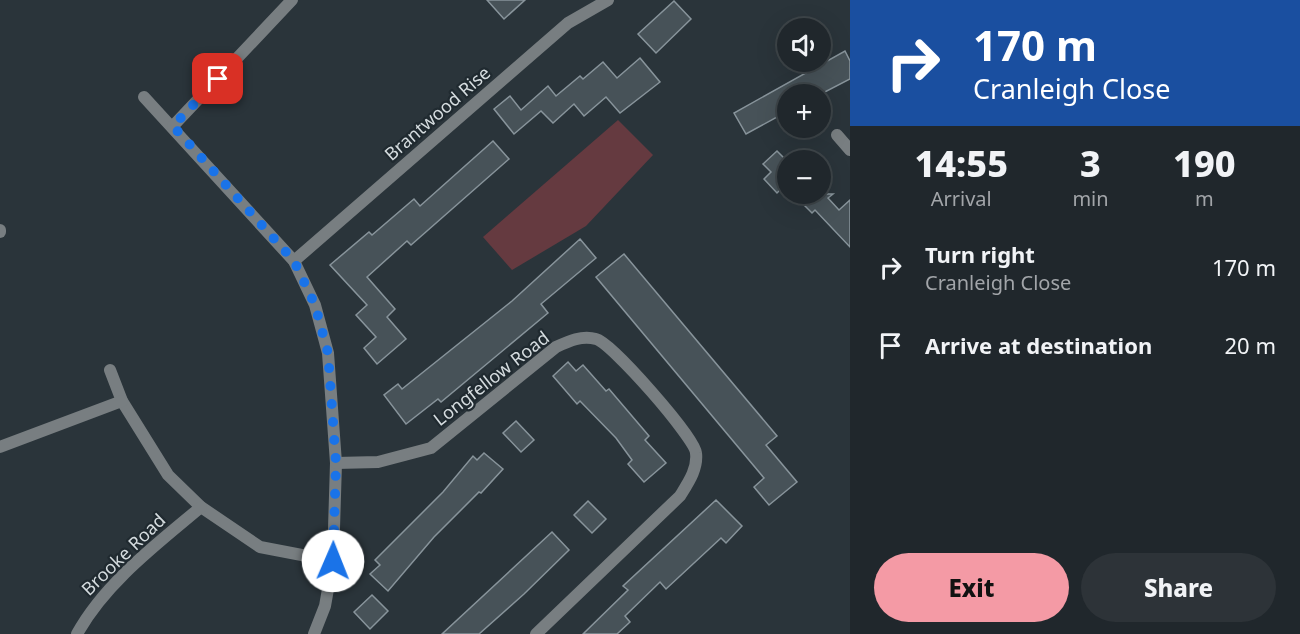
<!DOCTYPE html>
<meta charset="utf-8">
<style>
body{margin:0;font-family:"Noto Sans",sans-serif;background:#2d3338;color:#f1f3f6;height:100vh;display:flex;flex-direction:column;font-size:22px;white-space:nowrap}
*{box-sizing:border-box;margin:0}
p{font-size:20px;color:#a2a5a9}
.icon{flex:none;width:33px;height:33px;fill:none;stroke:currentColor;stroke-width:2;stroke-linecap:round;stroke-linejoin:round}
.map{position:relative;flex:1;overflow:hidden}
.panel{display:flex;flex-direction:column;background:#20272c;width:450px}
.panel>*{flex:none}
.top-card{background:#1a4fa0;color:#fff;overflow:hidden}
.fabs{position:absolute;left:777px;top:18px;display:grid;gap:12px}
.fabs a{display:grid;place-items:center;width:54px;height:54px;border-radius:50%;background:#20272c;box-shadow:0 6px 24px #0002,0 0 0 2px #3d4448;font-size:30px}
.pin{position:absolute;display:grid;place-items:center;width:51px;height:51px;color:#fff;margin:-26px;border-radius:12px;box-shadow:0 3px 9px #0006}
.me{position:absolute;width:66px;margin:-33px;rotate:1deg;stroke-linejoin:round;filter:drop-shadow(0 0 4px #0008)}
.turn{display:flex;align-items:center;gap:21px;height:126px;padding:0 24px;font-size:27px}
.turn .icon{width:78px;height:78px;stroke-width:2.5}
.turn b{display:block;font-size:42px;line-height:51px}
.eta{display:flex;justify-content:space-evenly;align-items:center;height:102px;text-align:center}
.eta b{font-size:36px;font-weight:800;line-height:42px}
.primary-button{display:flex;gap:12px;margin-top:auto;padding:12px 24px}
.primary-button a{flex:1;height:69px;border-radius:36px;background:#f49aa5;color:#111;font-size:24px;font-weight:800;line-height:69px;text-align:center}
.primary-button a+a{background:#2d3338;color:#f1f3f6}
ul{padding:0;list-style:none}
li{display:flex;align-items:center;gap:18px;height:78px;padding:0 24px}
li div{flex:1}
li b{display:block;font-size:22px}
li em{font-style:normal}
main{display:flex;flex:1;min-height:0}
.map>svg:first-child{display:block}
.green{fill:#653a40}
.building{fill:#475258;stroke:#88949b;stroke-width:1.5}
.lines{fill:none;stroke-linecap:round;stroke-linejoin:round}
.minor{stroke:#787e81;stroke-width:12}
.route{stroke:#1a73e8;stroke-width:10;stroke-dasharray:0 18}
.labels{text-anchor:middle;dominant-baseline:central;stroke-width:4.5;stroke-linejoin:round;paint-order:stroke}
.street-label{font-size:18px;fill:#d5dcdf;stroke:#202a30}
</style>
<main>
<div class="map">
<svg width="850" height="634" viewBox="0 0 850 634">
<rect width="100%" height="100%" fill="#2a343a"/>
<path class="green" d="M618,120l35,35 -67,71 -74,44 -29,-33z"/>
<g class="building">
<path d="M487,0h38l-21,19z"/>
<path d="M674,1l17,18 -35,34 -18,-19z"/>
<path d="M845,51l5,10v18l-29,15h-33v17l-42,23 -12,-21z"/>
<path d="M640,58l20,24 -40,31 -14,-16 -22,19 -10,-12 -21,19 -12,-12 -27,23 -20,-25 16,-13 11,14 27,-24 8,10 24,-20 3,3 20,-17 14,16z"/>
<path d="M493,141l16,18 -98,86 -4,-4 -40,36 28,32 -8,8 19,22 -29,25 -13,-16 12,-11 -20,-22 11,-10 -37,-40 39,-33 3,3 42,-36 6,7z"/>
<path d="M777,151l8,8 3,-2v32l-4,-3 -7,7 -13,-14 7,-7 -8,-8z"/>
<path d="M793,194h40l-5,4 11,12 11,-10v47l-35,-37 -3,3z"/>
<path d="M580,239l16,19 -55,46 7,9 -107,89 -3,-3 -32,25 -22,-29 14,-11 4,5 110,-88z"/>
<path d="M624,254l153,182 -11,9 31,37 -28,23 -15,-18 10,-9 -168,-201z"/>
<path d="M568,362l8,9 7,-6 23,26 3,-2 40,47 -4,4 21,23 -22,19 -16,-18 4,-4 -16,-22 -36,-37 -3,3 -24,-28z"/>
<path d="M516,421l18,19 -13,12 -18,-19z"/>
<path d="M484,453l19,16 -22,24 -2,-1 -45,45 -46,54 -18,-17 10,-9 -5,-5 68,-68 30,-36 4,4z"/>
<path d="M716,500l26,26 -16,17 -5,-5 -55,51 -6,-7 -35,34 5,6 -13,12h-34l45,-44 -5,-4z"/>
<path d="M588,501l18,18 -14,14 -18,-18z"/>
<path d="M552,532l17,18 -45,44 -45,40h-37z"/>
<path d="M372,595l16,16 -18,18 -16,-17z"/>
</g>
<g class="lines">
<g class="minor">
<path d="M144,97l150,164 21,44 13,48 8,110 -3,98 -8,45 -11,28"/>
<path d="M173,126l119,-126"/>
<path d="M837,135l13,15"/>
<path d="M0,230v2"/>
<path d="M294,261l274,-238 40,-23"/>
<path d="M110,370l12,31 46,74 33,32 59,40 73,14"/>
<path d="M0,447l122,-46"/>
<path d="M336,463l42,-1 53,-14 125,-101c13,-6 26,-12 40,-8 16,4 99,99 100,114 2,16 -8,30 -16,43l-144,138"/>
<path d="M77,634c28,-51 80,-90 124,-127"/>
</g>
</g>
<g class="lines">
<path class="route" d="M218,79l-45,47 121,135 21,44 13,48 8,110 -3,98"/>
</g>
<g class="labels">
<g class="street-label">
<text transform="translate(437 113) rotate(-41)">Brantwood Rise</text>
<text transform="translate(491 378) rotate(-38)">Longfellow Road</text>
<text transform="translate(123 554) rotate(-44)">Brooke Road</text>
</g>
</g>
</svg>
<div class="fabs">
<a><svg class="icon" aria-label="sound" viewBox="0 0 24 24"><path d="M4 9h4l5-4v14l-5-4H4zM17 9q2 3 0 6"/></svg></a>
<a>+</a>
<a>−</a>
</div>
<div class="pin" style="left:218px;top:79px;background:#d93025"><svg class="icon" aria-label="arrive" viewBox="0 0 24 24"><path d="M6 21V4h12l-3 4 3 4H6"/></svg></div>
<svg class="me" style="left:333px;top:561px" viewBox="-20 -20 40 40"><circle r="19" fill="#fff"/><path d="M0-13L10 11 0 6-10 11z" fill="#1a73e8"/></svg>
</div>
<section class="panel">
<div class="top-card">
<div class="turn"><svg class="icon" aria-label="right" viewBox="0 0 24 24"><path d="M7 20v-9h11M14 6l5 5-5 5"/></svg><div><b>170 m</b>Cranleigh Close</div></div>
</div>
<div class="eta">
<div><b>14:55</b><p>Arrival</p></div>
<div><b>3</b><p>min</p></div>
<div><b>190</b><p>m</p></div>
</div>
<ul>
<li><svg class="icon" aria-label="right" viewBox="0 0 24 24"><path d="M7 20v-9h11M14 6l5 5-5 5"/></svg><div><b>Turn right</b><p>Cranleigh Close</p></div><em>170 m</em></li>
<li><svg class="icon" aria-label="arrive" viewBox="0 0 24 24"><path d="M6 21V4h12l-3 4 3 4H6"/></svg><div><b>Arrive at destination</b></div><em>20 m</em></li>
</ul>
<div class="primary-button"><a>Exit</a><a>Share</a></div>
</section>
</main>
